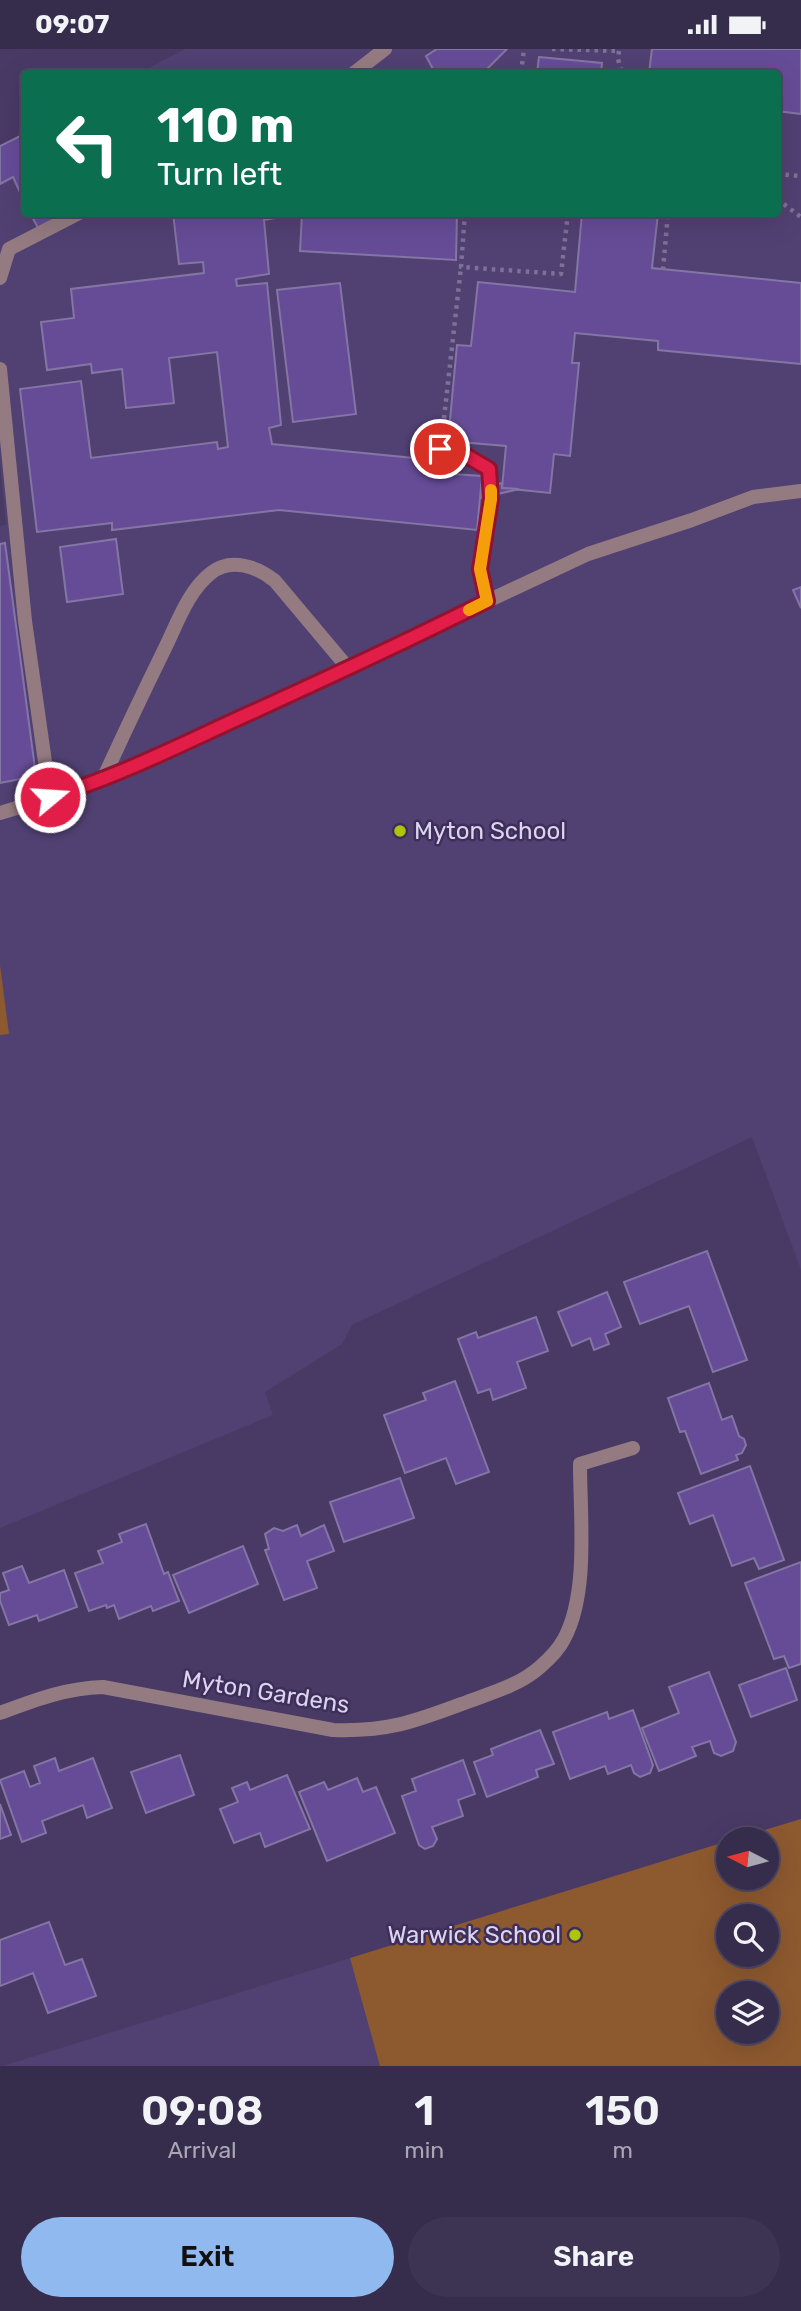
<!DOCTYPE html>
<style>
body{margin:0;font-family:Rubik,sans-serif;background:#3d3453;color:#f1f3f6;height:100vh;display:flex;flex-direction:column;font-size:26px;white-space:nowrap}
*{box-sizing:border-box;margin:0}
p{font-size:23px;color:#aaa7b5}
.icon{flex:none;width:38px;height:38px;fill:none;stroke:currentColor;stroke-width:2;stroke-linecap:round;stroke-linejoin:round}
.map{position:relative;height:2017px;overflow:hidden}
.side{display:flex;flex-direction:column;background:#362c4c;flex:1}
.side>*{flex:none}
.guide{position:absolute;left:21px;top:21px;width:760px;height:147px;border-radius:7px;box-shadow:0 7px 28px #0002,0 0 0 2px #504864;background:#0b6e4f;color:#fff;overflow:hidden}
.needle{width:46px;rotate:276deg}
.controls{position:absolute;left:716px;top:1778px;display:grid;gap:14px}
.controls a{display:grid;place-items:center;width:63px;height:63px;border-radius:50%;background:#362c4c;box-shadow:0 7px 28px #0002,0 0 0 2px #504864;font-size:35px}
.pin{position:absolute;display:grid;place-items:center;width:60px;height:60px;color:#fff;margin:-30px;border:4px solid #fff;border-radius:50%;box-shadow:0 2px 7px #0007}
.me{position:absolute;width:77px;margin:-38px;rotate:72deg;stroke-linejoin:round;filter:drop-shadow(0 0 5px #0008)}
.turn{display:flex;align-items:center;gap:24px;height:147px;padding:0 21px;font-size:32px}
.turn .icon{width:91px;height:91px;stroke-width:2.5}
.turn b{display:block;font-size:49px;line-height:60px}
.eta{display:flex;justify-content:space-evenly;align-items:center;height:119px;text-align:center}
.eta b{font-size:42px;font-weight:600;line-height:49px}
.cta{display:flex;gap:14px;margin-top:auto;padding:14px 21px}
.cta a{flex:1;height:80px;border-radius:42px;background:#90b9f0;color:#111;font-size:28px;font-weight:600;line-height:80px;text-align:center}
.cta a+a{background:#3d3453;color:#f1f3f6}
.status{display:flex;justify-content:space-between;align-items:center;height:49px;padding:0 35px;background:#362c4c;direction:ltr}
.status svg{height:19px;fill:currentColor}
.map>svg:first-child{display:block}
.built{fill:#514173;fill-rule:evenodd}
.green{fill:#8d592f;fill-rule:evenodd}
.building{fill:#664c97;stroke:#8375a4;stroke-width:2}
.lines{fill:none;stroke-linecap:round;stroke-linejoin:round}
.path{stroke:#7c7196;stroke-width:4.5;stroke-dasharray:3.5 5;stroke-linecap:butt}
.lane{stroke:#947b82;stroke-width:14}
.street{stroke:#947b82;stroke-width:14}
.route-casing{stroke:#92132f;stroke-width:18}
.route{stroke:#e11d48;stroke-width:12}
.slow{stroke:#f59e0b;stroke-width:12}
.poi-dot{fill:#aec50a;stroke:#3e2f5a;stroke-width:2.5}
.labels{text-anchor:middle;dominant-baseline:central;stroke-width:5;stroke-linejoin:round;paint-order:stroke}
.poi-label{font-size:24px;fill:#dbd4ef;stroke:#3e2f5a;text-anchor:start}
.street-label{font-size:24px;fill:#dbd4ef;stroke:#3e2f5a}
</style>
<div class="status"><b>09:07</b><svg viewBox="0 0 49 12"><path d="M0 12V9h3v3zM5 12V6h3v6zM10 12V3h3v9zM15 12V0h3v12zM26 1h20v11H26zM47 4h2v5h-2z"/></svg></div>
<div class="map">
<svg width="801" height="2017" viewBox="0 0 801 2017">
<rect width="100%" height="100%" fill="#483a65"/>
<g class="built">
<path d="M185,0h616v1221l-49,-133 -400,188 -10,19 -77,48 8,23 -273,113v-1002l6,-1 -6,-64v-315l24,-13v80h753v-140h-638z"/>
<path d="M801,1770v247h-798l725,-225v37h38v-39h-31zM728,1867h38v39h-38zM728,1944h38v39h-38z"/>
</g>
<g class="green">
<path d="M0,916l9,69 -9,1z"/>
<path d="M801,1770v247h-421l-30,-108 378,-117v37h38v-39h-31zM728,1867h38v39h-38zM728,1944h38v39h-38z"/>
</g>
<g class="building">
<path d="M437,0h70l-24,24h-52l3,-2 -8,-15z"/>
<path d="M652,0h149v65l-24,-3v-38h-128z"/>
<path d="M539,8l63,6 -1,10h-64z"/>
<path d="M24,85v67l-11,-24 -13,7v-38z"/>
<path d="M30,164h38l-30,15z"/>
<path d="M173,164h129l-38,7 5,54 -33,5 1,7 30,-3 14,142 -12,3 3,16 182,18 -1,12 29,2 -5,54 -198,-20 -167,20v-7l-75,9 -17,-143 61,-8 10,77 126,-16 1,7 10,-2 -11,-95 -48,6 5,45 -48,5 -4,-39 -30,4 -1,-9 -44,6 -6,-48 33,-4 -3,-29 133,-16 -1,-11 -24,2z"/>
<path d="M302,164h155l-1,47 -156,-9z"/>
<path d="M582,164h76l-6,55 149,15v81l-143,-14v-9l-83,-8 -3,30h7l-9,93 -16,-2 -4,39 -48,-5 4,-42 -58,-5 9,-96 14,1 7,-64 97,10z"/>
<path d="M340,234l16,131 -63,8 -16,-132z"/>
<path d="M502,434v5l17,1 -38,9v-10z"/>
<path d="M116,490l7,55 -56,8 -7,-55z"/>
<path d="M5,494l31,233 -36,7v-239z"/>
<path d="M801,538v21l-8,-18z"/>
<path d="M707,1202l40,109 -34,12 -24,-66 -49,18 -16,-42z"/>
<path d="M607,1243l14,35 -16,7 4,10 -15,6 -4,-12 -18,8 -14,-34z"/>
<path d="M536,1268l12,34 -31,11 9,26 -33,12 -3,-11 -12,4 -20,-54 18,-7 2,6z"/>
<path d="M455,1332l34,91 -33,12 -10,-26 -41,15 -21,-58 42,-15 -3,-7z"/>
<path d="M709,1334l13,37 10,-4 7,20 5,3 2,6 -4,8 -6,2 2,5 -37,14 -16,-43 -5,1 -12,-34z"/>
<path d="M750,1417l34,94 -25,9 -5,-11 -22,8 -19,-51 -23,9 -12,-31z"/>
<path d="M400,1429l14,40 -70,24 -14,-40z"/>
<path d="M146,1475l18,50 4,-2 11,29 -26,10 -2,-5 -32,13 -5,-14 -7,3 -1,-3 -17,6 -14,-38 28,-10 -5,-12 24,-9 -3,-8z"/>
<path d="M297,1476l4,11 23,-11 10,26 -27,10 10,27 -33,12 -19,-50 4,-1 -4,-15 9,-6 9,3z"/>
<path d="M243,1497l15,38 -69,29 -16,-38z"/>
<path d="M801,1513v102l-12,4 -5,-12 -10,3 -29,-76z"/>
<path d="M22,1517l7,17 35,-13 13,37 -38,14 -2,-6 -28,10 -9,-24v-8l9,-3 -6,-17z"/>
<path d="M786,1619l11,32 -46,17 -12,-32z"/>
<path d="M709,1623l27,70 -3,9 -12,5 -7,-3 -4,-12 -18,6 4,9 -37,15 -17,-43 37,-15 -10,-26z"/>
<path d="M633,1661l20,55 -3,8 -10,4 -6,-4 -3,-8 -23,9 -3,-8 -35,13 -17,-47 54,-20 2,7z"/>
<path d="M540,1681l14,34 -18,6 2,7 -51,20 -13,-35 19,-7 -2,-6z"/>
<path d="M180,1706l14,40 -48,18 -15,-41z"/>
<path d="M55,1709l4,13 34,-13 19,50 -25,10 -4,-13 -41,16 4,12 -24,9 -22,-62 24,-9 6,16 10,-4 -6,-17z"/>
<path d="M463,1711l12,34 -17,6 5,16 -31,11 5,12 -4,7 -8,3 -6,-4 -17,-49 14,-5 -4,-12z"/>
<path d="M287,1726l23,54 -45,18 -5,-14 -26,10 -14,-34 18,-7 -6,-14 15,-6 3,8z"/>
<path d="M357,1729l6,14 13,-5 19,46 -68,28 -28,-69 25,-10 4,8z"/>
<path d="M0,1755l11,31 -11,4z"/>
<path d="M49,1873l16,43 17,-6 14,37 -48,17 -15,-40 -33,13v-46z"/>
</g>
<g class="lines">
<g class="path">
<path d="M552,0l67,2"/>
<path d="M619,2l-1,8 4,14"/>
<path d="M521,24l3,-24"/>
<path d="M777,125l24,2"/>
<path d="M777,150l24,18"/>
<path d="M465,164l-4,54 100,7 7,-61"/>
<path d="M663,221l5,-57"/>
<path d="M443,378l18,-160"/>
</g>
<g class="lane">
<path d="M354,24l31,-24"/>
<path d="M0,229l9,-29 70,-36"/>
<path d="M0,320l25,252 25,176"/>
<path d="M441,400l26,7 22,13 2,30 -11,70 7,32"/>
<path d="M104,728c20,-44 41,-88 62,-131 12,-25 23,-56 45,-73 20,-16 47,-6 64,8l73,87"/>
<path d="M0,764l72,-22 104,-44 412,-193 104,-34 61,-23 48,-6"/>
</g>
<path class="street" d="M0,1664c35,-13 66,-25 103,-26l230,43c56,2 83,-9 134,-28 24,-9 53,-17 73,-35 8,-7 19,-18 24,-28 25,-46 16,-123 16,-175l53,-16"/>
</g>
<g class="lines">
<g class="route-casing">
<path id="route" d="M50,748c64,-19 126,-50 187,-78 84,-38 168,-77 250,-118l-7,-32 11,-70 -2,-30 -22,-13 -27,-7"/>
</g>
<use href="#route" class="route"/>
<path class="slow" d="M469,561l18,-9 -7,-32 11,-70v-9"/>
</g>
<g class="poi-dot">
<circle cx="400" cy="782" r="7"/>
<circle cx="575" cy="1886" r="7"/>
</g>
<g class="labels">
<g class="poi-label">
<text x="414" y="782">Myton School</text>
<text x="561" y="1886" text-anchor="end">Warwick School</text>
</g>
<g class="street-label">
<text transform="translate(266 1643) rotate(9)">Myton Gardens</text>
</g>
</g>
</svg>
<div class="controls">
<a><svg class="needle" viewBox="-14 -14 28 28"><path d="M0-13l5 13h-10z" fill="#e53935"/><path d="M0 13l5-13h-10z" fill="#aaa7b5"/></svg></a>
<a><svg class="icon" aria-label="search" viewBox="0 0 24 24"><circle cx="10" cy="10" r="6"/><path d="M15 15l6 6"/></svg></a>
<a><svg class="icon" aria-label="layers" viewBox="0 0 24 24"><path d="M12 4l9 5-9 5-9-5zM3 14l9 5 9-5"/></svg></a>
</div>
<div class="pin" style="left:440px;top:400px;background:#d93025"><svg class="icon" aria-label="arrive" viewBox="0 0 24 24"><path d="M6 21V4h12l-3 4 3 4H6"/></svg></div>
<svg class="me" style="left:50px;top:748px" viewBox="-20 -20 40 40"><circle r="17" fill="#e11d48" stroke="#fff" stroke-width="3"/><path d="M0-11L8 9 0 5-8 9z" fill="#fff"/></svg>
<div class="guide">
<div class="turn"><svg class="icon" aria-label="left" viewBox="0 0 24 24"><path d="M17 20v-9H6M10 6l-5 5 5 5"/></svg><div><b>110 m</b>Turn left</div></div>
</div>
</div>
<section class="side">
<div class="eta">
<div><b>09:08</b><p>Arrival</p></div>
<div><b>1</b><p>min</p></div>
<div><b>150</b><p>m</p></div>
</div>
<div class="cta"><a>Exit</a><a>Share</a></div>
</section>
